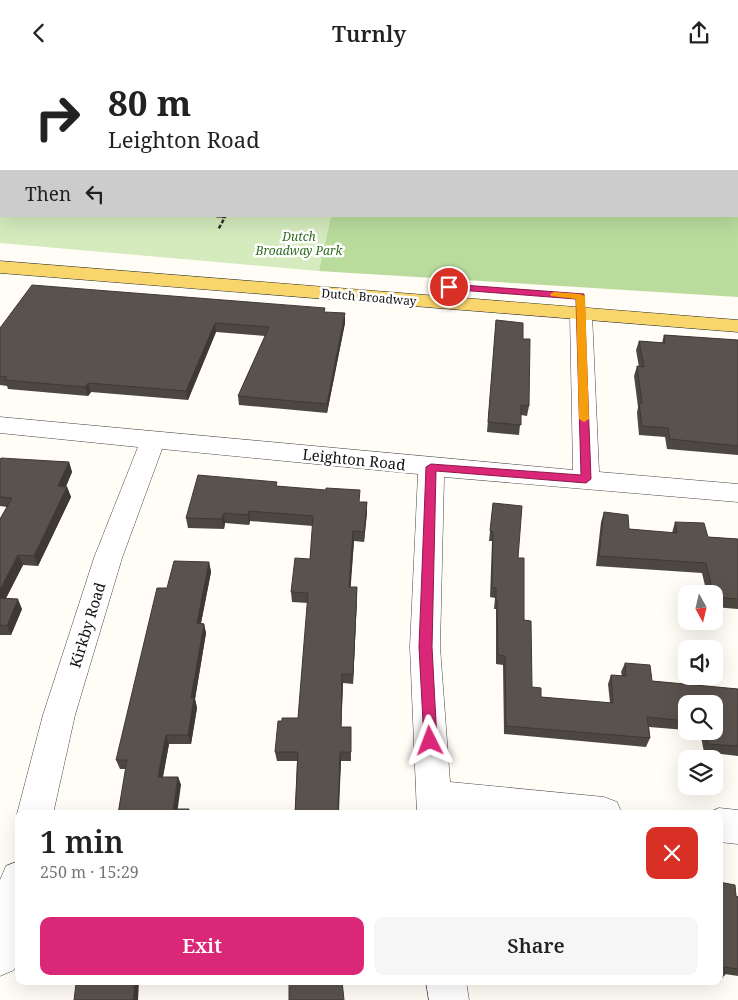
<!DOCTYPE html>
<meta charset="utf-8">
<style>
body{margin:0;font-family:"Noto Serif",serif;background:#f6f6f6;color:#222;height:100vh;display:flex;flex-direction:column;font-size:19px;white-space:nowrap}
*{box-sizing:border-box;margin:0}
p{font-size:16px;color:#767676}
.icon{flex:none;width:28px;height:28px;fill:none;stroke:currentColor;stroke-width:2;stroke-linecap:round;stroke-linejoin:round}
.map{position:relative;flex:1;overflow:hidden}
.drawer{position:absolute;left:15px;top:745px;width:708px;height:175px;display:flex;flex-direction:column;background:#fff;border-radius:10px;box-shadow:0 5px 20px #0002}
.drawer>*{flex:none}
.hud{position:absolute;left:0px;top:0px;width:739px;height:152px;box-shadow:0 5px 20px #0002;background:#fff;color:#222;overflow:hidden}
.needle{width:32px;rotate:172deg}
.fabs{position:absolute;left:678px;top:520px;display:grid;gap:10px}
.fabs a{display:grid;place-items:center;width:45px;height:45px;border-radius:10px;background:#fff;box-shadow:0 5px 20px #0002;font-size:25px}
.pin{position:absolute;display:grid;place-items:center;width:42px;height:42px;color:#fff;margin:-21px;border:2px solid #fff;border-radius:50%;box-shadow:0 1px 5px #0007}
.me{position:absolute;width:55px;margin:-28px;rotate:357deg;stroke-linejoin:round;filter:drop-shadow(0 0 4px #0008)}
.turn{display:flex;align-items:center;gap:18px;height:105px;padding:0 25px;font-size:22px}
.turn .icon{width:65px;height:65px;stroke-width:2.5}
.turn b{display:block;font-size:35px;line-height:42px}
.then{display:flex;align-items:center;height:48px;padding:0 25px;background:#0003;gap:10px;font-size:19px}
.round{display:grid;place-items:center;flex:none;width:52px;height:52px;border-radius:10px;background:#f6f6f6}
.overview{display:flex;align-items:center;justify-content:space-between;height:85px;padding:0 25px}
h1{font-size:30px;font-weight:600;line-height:38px}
.button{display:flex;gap:10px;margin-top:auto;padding:10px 25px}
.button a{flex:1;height:58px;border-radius:10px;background:#db2777;color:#fff;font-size:20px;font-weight:600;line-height:58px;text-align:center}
.button a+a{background:#f6f6f6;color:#222}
header{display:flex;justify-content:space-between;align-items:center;height:65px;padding:0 25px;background:#fff;font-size:22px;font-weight:600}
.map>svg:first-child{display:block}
.green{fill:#d5ebbd}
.forest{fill:#b9dc9c}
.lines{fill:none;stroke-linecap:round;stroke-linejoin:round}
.minor-casing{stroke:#444;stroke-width:1}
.major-casing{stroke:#222;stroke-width:1}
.path-far1{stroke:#333;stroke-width:2;stroke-dasharray:3 1;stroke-linecap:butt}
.path{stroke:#333;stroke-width:2.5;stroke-dasharray:4 2;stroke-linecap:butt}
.minor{fill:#fff;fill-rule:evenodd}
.major{fill:#f9d66b;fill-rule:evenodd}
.wall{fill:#4d4742}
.shaded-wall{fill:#3f3936}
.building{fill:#5a524d;stroke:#3f3936}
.route{fill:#db2777;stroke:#8e194d}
.slow{fill:#f59e0b}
.labels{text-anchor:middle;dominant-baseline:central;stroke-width:5;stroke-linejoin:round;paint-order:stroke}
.far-park-label{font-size:12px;font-style:italic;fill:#2f6b1f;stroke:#fff}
.far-street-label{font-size:12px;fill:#111;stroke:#fff}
.street-label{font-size:15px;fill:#111;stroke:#fff}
</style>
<header><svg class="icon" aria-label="back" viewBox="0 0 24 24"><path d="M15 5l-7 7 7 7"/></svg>Turnly<svg class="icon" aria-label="share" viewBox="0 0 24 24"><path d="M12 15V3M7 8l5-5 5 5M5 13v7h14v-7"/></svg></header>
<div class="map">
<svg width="738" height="935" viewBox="0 0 738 935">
<rect width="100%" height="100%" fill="#fffdf5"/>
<path class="green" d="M0,0h365l-364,1v150h330l-12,55 -319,-28z"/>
<g class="forest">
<path d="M41,0h687l1,1h-676z"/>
<path d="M738,9v223l-419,-26 12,-55h407z"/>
</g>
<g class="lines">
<g class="minor-casing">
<g id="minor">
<path d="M581,243l8,1 3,5 7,158 139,12v18l-294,-25 -4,170 10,135 154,15 13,5 5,12h-205l-7,-167 8,-173 -256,-25 -40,109 -47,157 -22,99h-34v3l-2,-3 26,-99 51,-157 44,-111 -138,-14v-16l573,53 -3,-156 3,-5z"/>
<path d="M719,743l19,2v34l-19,-2v-28h-13z"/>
<path d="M19,796v97l-5,12 -14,6v-96l6,-14z"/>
<path d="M426,916h40l3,19h-40z"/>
</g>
</g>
<g class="major-casing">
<path id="major" d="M0,196l738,59v12l-738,-59z"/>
</g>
<g class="path-far1">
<path d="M0,142l1,2"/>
<path d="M216,151l8,1"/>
</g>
<path class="path" d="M216,151l9,1 -7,13"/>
<use href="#minor" class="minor"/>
<use href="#major" class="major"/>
</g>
<g class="wall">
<path d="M325,247l20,11 -18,90 -88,-8 -1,-9 27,-60 -49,-4 -28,68 -97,-8 -3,4 -80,-7 -1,-3 -7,-1v-57z"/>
<path d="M496,255l27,19 6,67 -2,10 -6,-1 -2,20 -32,-3z"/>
<path d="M664,270l74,5v115l-71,-6 -2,-12 -26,-2 -2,-22 1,-6 -4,-31 3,-10 2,1 -3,-17 3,-9 23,2z"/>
<path d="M0,395l69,2 3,10 -6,14 1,1 4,10 -33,69 -15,-1 -17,33 16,11 -11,26h-11v-116l7,-12 -7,-1z"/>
<path d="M277,421l83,16 7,10 -3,30 -10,-1 -4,46h7v10l-4,87 -10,-1 -2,44 10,9v25h-10l-2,51 -44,2 2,-53h-20l-2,-9 7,-31 16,-3 10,-115 -16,-1 -1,-10 19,-33 3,-33 -63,-5 -1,4 -24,-2 -1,6 -36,-1 -2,-10z"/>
<path d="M493,438l25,55 6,62 8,67 9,10 69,6 -2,-19 3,-9 11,1 -1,-4 4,-9 27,18 86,8v67l-34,-4 -4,-20 -4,-1h18l-28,-27v26l-37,-3 1,11 -4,9 -142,-13 -1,-69 -7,-1v-55h-2l1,-11 -5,-1 2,-56h-3z"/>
<path d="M604,447l25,17 43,4 3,-11 33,15 30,2v70l-24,-2v-13h-7l-5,-21 -106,-7 5,-44z"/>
<path d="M209,497l2,10 -10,51 3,1 2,9 -11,66 2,9 -6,36h-22l-6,33h15l3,8 -63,29 8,-45h-6l-4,-9z"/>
<path d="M719,817l17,14 2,1v79l-13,-2 -5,8 -4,-1h3z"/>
</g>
<g class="shaded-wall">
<path d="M345,248v10l-18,90v-9z"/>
<path d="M215,258l1,9 -28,68 -2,-9z"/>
<path d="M88,318l3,9 -3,4 -3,-9z"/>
<path d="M69,397l3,10 -10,24 -4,-10z"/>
<path d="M67,422l4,10 -33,69 -4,-10z"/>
<path d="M367,437v10l-3,30v-10z"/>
<path d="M249,446l1,10 -1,4 -1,-10z"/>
<path d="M224,448l1,10 -1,6 -2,-10z"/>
<path d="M353,466l1,10 -4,56 -1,-10z"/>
<path d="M18,490l5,10 -22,43 -1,-2v-16z"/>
<path d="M209,497l2,10 -12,61 -2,-10z"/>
<path d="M357,522v10l-4,87v-10z"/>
<path d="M18,534l4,10 -11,26 -4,-9z"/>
<path d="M204,559l2,9 -11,66 2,9 -6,36 -3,-9 3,-37z"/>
<path d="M342,609l1,9 -2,53v-9z"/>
<path d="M166,670l3,9 -8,42 -3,-9z"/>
<path d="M340,687l1,9 -3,53z"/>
<path d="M178,712l3,8 -4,29 -4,-5z"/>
<path d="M135,916h4l-1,19h-5z"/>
</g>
<g class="building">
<path d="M32,220l293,23 -1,4 21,1 -18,91 -89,-8 31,-69 -54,-4 -29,68 -98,-8 -3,4 -80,-7 2,-3 -7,-1v-48z"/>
<path d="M496,255l27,3v16h7l-1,67 -8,-1v20l-33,-3z"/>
<path d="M664,270l74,5v106l-68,-7 -2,-11 -26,-2 -3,-23h3l-5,-37 7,1 -5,-26 26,2z"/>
<path d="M1,393l68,4 -11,24 9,1 -33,69 -16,-1 -18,35v-71l12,-21 -12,-1v-37z"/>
<path d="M198,410l79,7 -1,4 50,4v-2l34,2 -1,12h8l-3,30 -11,-1 -4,56h8l-4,87h-11l-1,53h10v25h-11l-2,60h13v2h-56l3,-62h-23l3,-31h4v-3h16l10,-125 -17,-1 4,-34 15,1 3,-43 -64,-5 -1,4 -24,-2 -2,6 -36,-1z"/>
<path d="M493,438l29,3 -4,52h6v62l7,1 1,66 9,1v9l72,6 -2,-28 15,1 -1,-13 25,2 2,16 86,8v57l-30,-2 -2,-13h8v-27h-28v17l-39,-4 3,21 -144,-12 -1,-70 -7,-1 -1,-55h-1v-12l-4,-1 1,-55 -3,-1z"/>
<path d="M604,447l24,3 1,14 48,4 -2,-11 29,1 4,14 30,2v60l-24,-2 -8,-34 -107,-7z"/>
<path d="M174,496l35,1 -12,61 7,1 -13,74h3l-6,37h-22l-8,42h20l-5,32h16l-1,5h-70l9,-54h-11l41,-172h10z"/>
<path d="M0,533l18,1 -11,27 -7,-1z"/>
<path d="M719,817l16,3 1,11 2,1v72l-14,-2 1,8 -6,-1z"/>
<path d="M79,916h56l-2,19h-59l2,-16h3z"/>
<path d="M289,916h53l2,19h-55z"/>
</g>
<path class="route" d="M449,219l135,10 7,185 -5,4 -150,-12 -4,176 5,94 -2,4 -5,2 -4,-2 -2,-4 -5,-94 7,-180 5,-3 150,11 -5,-176 -130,-10 -2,-2z"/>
<path class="slow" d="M554,227l26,2 5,2 4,123 -5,3 -5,-3 -3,-120 -25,-3 -1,-2z"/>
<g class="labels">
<g class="far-park-label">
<text x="299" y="171">Dutch<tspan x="299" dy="14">Broadway Park</tspan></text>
</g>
<g class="far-street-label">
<text transform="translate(369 232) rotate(5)">Dutch Broadway</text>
</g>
<g class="street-label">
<text transform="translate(354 394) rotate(6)">Leighton Road</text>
<text transform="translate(87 560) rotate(-73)">Kirkby Road</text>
</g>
</g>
</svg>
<div class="fabs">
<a><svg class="needle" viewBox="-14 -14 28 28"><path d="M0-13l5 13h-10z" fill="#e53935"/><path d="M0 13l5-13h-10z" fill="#767676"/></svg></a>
<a><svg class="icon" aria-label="sound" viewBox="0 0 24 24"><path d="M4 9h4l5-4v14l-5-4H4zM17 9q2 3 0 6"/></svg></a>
<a><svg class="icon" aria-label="search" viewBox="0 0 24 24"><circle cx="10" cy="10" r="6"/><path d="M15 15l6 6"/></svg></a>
<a><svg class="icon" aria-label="layers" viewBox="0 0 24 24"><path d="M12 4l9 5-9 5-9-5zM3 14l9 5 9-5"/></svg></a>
</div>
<div class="pin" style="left:449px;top:222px;background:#d93025"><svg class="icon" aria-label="arrive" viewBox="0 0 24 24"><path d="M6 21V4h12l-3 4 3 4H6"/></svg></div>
<svg class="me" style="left:430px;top:676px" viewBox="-20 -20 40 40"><path d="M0-17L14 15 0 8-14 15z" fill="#db2777" stroke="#fff" stroke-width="4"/></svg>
<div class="hud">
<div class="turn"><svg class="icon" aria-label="right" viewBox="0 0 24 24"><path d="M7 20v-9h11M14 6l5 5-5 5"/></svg><div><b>80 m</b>Leighton Road</div></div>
<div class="then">Then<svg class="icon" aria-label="left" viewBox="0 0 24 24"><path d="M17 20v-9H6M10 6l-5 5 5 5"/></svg></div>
</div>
<section class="drawer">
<div class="overview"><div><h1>1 min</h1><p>250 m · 15:29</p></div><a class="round" style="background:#d93025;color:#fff"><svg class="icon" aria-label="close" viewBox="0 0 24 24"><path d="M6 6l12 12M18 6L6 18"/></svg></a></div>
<div class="button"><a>Exit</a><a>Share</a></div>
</section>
</div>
